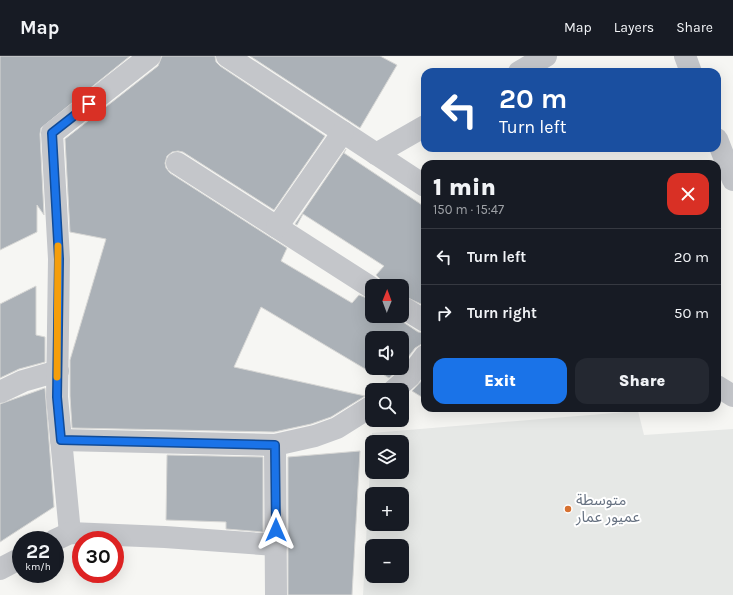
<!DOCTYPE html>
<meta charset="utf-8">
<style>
body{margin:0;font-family:Karla,"Noto Sans Arabic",sans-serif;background:#242831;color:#f1f3f6;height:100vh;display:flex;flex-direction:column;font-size:15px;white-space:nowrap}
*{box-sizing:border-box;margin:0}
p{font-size:13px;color:#9ea1a6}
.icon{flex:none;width:22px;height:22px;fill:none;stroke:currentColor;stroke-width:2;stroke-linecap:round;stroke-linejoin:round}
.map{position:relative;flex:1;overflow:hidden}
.side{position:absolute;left:421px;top:104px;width:300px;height:252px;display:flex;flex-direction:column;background:#171b24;border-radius:12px;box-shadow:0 4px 16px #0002}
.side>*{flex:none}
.hud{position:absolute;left:421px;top:12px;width:300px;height:84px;border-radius:12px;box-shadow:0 4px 16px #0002;background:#1a4fa0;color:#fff;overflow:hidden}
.needle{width:26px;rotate:1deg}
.tools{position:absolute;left:365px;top:223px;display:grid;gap:8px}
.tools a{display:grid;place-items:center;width:44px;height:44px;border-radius:8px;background:#171b24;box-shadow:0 4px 16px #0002;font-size:20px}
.speed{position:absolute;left:12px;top:475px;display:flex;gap:8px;font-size:20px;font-weight:700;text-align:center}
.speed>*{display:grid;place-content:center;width:52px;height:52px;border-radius:50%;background:#171b24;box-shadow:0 4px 16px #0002;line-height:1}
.speed small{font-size:10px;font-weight:400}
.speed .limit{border:6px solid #d22;background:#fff;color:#111}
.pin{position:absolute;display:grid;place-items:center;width:34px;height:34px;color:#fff;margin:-17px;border-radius:8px;box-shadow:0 2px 6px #0006}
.me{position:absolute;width:44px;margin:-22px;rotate:0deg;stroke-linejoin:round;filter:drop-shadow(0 0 3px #0008)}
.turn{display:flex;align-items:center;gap:14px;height:84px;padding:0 12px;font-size:18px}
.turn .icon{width:52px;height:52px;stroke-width:2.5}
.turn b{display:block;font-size:28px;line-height:34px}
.round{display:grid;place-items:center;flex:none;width:42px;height:42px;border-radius:12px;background:#242831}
.headline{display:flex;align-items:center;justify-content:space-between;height:68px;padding:0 12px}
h1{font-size:24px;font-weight:800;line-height:30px}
.action{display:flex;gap:8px;margin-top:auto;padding:8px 12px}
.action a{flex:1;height:46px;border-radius:12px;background:#1a73e8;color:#fff;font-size:16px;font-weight:800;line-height:46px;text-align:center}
.action a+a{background:#242831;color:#f1f3f6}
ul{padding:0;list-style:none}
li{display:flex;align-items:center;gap:12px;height:56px;padding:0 12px;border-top:1px solid #363941}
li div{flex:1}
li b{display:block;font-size:15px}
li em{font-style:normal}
header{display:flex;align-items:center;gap:24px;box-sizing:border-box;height:56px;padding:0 20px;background:#171b24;border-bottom:1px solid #363941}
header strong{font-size:19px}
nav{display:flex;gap:22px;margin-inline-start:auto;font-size:14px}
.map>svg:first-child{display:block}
.built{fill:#e6e8e6;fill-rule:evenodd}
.building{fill:#abb1b7;stroke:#d7d7d5}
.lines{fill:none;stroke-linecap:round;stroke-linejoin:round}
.minor{stroke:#c4c6ca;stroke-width:22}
.route-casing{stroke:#114b97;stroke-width:10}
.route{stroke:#1a73e8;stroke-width:7}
.slow{stroke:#f59e0b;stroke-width:7}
.poi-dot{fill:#d77131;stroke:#fff;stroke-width:1.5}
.labels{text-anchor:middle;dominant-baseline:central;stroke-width:4;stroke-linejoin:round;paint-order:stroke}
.poi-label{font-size:15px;fill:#677282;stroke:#fff;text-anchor:start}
</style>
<header>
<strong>Map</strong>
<nav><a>Map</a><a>Layers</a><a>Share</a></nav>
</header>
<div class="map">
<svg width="733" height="539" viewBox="0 0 733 539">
<rect width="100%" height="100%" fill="#f6f6f3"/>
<path class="built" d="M638,355l6,24 89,-6v166h-370l9,-162zM372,386h30v30h-30zM372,438h30v30h-30zM372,490h30v30h-30z"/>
<g class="building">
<path d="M0,0h130l-89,72 -1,6 4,81 -7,-10v27l-37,18z"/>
<path d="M162,0h53l1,6 4,4 105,70 -51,74 -91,-58 -5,-1 -6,1 -5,4 -2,7 1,5 4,5 117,75 -6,13 71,42 7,-8 13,5v16h22l24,16 7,1v9l-10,6 -13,17v-27h-30v35l-111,-66 -27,60 131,29 -34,21 -20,7 -37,8 -202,-4 -2,-32v-36l36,-121 -36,-7 -5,-93 93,-73z"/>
<path d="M250,0h130l17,9 -37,63z"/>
<path d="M346,93l-2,4 81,54v99l-23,-11v-9h-18l-1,-4 -7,-7 8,-9 -81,-52 -6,11 -2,-1z"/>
<path d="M36,230v49l9,2v25l-26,7 -19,9v-74z"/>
<path d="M373,312h27l-11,10z"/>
<path d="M425,321v22l-13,-8z"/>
<path d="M45,332l9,119 -54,35v-138z"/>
<path d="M360,395l-8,144h-64v-138z"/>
<path d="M167,399l96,2v75l-37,-3v-7l-60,-2z"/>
</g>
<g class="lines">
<g class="minor">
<path d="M227,0l198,130"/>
<path d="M685,0l6,16"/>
<path d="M519,16l27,-16"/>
<path d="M717,83l16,41"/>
<path d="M376,98l49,-28"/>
<path d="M177,107l195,125"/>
<path d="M277,171l66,-95"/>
<path d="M402,251l23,14"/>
<path d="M717,330l16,10"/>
<path d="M394,334l16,-14 15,-20"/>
<path d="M0,336l23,-11 35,-10"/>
<path d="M61,384l214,5 40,-9 22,-8 35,-22"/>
<path d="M275,389l1,150"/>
<path d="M70,477l-13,-136 2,-138 -7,-126 98,-77"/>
<path d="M55,484l15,-7 95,4 111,8"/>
<path d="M0,513l21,-11"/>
</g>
</g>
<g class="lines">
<g class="route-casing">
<path id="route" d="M89,48l-37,29 7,126 -2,138 4,43 214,5 1,85"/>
</g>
<use href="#route" class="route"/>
<path class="slow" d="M57,321l1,-131"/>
</g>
<circle class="poi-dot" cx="568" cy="453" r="4"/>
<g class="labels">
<g class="poi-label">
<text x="576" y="444">متوسطة<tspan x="576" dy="17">عميور عمار</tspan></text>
</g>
</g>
</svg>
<div class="tools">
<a><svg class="needle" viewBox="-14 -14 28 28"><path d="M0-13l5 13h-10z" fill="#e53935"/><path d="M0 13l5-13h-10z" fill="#9ea1a6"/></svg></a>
<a><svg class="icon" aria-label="sound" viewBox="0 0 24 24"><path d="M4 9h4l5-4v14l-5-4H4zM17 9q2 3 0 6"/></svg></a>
<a><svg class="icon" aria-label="search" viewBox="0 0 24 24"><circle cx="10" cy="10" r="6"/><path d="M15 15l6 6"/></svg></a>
<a><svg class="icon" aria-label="layers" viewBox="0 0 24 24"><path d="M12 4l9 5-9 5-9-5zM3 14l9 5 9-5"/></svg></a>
<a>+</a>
<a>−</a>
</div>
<div class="speed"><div>22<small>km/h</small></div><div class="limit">30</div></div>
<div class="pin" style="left:89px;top:48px;background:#d93025"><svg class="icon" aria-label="arrive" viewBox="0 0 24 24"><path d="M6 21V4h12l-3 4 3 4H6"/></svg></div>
<svg class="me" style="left:276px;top:474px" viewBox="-20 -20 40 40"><path d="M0-17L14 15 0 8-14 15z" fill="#1a73e8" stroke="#fff" stroke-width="4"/></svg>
<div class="hud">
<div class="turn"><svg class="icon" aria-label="left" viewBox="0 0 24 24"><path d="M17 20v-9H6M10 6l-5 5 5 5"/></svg><div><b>20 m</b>Turn left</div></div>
</div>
<section class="side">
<div class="headline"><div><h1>1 min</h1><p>150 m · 15:47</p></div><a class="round" style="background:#d93025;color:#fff"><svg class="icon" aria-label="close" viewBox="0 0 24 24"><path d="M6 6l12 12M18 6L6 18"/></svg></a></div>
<ul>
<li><svg class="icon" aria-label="left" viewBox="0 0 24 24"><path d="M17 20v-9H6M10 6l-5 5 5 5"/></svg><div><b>Turn left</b></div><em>20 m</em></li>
<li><svg class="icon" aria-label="right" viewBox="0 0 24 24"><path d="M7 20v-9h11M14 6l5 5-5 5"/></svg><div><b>Turn right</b></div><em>50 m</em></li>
</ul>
<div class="action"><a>Exit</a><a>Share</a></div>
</section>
</div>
